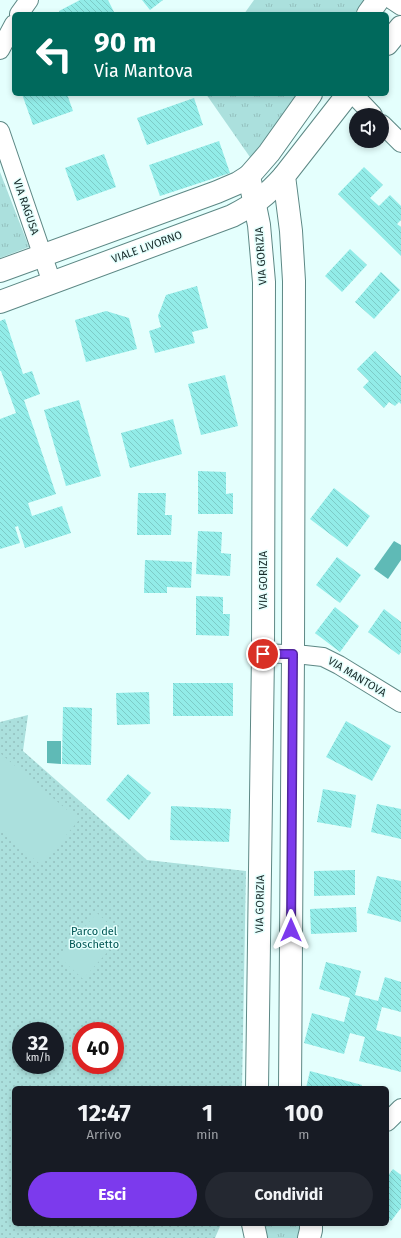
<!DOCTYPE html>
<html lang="it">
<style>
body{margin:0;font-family:"Fira Sans",sans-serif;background:#242831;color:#f1f3f6;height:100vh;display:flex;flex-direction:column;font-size:15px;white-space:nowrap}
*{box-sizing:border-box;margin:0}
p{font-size:13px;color:#9ea1a6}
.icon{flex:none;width:22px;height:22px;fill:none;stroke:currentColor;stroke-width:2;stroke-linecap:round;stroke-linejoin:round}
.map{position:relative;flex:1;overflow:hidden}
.panel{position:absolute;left:12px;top:1086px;width:377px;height:140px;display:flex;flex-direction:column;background:#171b24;border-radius:6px;box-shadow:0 2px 6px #0003}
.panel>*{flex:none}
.banner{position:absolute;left:12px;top:12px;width:377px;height:84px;border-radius:6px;box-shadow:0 2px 6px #0003;background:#00695c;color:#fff;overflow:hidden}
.buttons{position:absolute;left:349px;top:108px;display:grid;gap:8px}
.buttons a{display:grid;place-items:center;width:40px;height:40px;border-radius:50%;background:#171b24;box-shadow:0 2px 6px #0003;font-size:20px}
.speed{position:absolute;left:12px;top:1022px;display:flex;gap:8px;font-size:20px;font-weight:700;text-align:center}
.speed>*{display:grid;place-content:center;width:52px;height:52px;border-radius:50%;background:#171b24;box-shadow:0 2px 6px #0003;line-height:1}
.speed small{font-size:10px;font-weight:400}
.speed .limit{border:6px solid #d22;background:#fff;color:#111}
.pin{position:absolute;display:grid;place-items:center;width:34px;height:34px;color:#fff;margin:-17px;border:2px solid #fff;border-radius:50%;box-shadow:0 1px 4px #0007}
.me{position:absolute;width:44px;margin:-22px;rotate:0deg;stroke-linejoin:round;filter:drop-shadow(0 0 3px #0008)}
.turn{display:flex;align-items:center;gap:14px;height:84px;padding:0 16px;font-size:18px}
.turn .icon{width:52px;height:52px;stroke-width:2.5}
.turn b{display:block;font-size:28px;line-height:34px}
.eta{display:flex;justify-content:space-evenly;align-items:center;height:68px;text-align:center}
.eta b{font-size:24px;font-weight:700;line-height:28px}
.primary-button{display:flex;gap:8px;margin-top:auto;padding:8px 16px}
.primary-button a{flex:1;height:46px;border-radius:24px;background:#7c3aed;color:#fff;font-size:16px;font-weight:700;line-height:46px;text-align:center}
.primary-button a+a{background:#242831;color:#f1f3f6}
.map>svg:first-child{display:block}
.grass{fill:url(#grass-tufts)}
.park{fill:url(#park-dots);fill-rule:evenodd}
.pitch{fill:#abe0dd}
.water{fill:#5fbab6}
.building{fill:url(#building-back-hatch)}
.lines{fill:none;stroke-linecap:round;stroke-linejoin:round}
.street-casing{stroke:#5d8885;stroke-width:20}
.secondary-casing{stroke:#5d8885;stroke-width:24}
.street{stroke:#fff;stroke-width:18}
.secondary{stroke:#fff;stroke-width:22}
.route-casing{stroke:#51269a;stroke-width:10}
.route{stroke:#7c3aed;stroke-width:7}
.labels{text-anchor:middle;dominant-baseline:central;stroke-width:3;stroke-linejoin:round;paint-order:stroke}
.street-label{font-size:11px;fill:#192b2a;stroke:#e4fffd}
.park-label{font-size:11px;fill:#005654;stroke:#e4fffd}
</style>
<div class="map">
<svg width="401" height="1238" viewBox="0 0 401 1238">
<defs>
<pattern id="grass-tufts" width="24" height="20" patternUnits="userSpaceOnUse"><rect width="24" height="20" fill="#abe0dd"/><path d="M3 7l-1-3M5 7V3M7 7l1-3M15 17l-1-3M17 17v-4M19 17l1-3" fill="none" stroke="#93c0be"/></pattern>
<pattern id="park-dots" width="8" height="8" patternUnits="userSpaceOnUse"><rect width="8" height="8" fill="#abe0dd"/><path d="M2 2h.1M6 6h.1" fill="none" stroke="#93c0be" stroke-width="1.8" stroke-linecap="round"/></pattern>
<pattern id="building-back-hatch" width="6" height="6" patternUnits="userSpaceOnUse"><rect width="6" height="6" fill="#92ece8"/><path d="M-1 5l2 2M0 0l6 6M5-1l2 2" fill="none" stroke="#7dcbc7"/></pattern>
</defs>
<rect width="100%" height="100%" fill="#e4fffd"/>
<g class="grass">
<path d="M254,0h111l-10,14h-111z"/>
<path d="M206,94h92l-46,66z"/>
<path d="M0,172l29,75 -29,11z"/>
<path d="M259,1224h46l-2,14h-41z"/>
</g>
<path class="park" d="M28,715l-5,36 124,109 99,11 -4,217h-228v136h207l-6,14h-215v-516zM21,1031h34v34h-34zM81,1031h34v34h-34z"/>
<g class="pitch">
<path d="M0,753l79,67 -38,45 -41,-35z"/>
<path d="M97,913l25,23 -39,43 -25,-23z"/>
</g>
<g class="water">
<path d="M394,541l7,4v15l-13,19 -14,-10z"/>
<path d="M47,741h14v23l-14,-1z"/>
</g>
<g class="building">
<path d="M80,0h28l7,14h-54l-2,-3z"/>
<path d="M142,0h21l-13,10z"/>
<path d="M22,94h45l6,17 -40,14z"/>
<path d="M194,98l9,27 -56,20 -10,-27z"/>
<path d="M219,141l11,32 -70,23 -11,-31z"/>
<path d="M104,154l12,33 -39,14 -12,-33z"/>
<path d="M364,167l19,18 -13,13 9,8 11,-11 11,11v14l-4,4 4,3v29l-63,-62z"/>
<path d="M350,249l17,16 -25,27 -17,-16z"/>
<path d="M381,272l19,18 -26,29 -19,-17z"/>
<path d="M197,286l11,42 -16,4 3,11 -40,10 -6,-22 12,-4 -3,-11 8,-21z"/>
<path d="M106,311l23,7 8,31 -51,13 -11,-42z"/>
<path d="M5,319l18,55 9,-3 8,23 -16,6 32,94 -28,9 4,13 30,-10 9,27 -46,15 -7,-22 -3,1 5,16 -20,6v-130l16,-6 -15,-42h-1v-50z"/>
<path d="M375,351l26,25v28l-2,-2 -4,4 -6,-4 -5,6 -21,-21 6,-6 -12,-12z"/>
<path d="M225,375l13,51 -37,9 -13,-51z"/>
<path d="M79,400l22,76 -35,10 -22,-76z"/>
<path d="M173,419l9,35 -52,14 -9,-35z"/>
<path d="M198,471l28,1v22l7,-1v21h-35z"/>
<path d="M334,488l36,28 -23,31 -37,-28z"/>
<path d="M138,493h28l-1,22h7l-1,20h-34z"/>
<path d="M198,531l24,1 -1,21 10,1 -1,22 -34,-2z"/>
<path d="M337,557l24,18 -21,28 -24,-18z"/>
<path d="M145,560l47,2 -1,26 -24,-1v6h-23z"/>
<path d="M196,596l27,1v17h7l-1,22 -33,-1z"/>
<path d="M335,607l24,19 -19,26 -25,-19z"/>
<path d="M384,609l17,13v30l-2,3 -31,-23z"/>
<rect x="173" y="683" width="60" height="33"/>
<path d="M149,692l1,32 -33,1 -1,-32z"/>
<path d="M63,707l29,1 -1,57 -29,-1z"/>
<path d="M346,721l45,25 -19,35 -46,-24z"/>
<path d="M128,774l23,19 -22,27 -23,-20z"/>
<path d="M323,789l33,6 -5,33 -34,-6z"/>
<path d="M377,804l24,5v30l-30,-7z"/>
<path d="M171,806l60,3 -2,33 -59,-2z"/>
<path d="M355,870v25l-41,1v-25z"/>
<path d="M377,876l24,5v41l-34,-9z"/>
<path d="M356,907l1,25 -46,2 -1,-25z"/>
<path d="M326,962l35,9 -6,24 23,6 7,-24 16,5v30l-19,-5 -6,23 25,7v35l-42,-11 6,-24 -15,-4 -6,21 -40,-11 8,-30 32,9 6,-24 -31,-9z"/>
<path d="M310,1071l52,14 -1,3h-55z"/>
<path d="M393,1169l8,6v33l-10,13 -4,-3v-41z"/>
</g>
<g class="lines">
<g class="street-casing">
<g id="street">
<path d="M392,0l9,6"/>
<path d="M19,14l10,-14"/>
<path d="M0,50l14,-26"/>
<path d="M353,94l20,21"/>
<path d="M382,124l19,19"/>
<path d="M0,131l52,152"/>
<path d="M263,653l42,2 18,2 16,8 62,38"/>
<path d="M387,1122l14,-14"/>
</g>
</g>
<g class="secondary-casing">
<g id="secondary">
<path d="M368,14l10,-14"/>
<path d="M387,44l14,-17"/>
<path d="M0,271l217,-79 21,-9 11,-7"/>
<path d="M0,302l232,-86c23,-12 34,-20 52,-40"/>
<path d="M257,1088l6,-435 1,-371 -5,-57 -10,-49 20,-23 42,-59"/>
<path d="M290,1088l3,-434 1,-373 -3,-50 -7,-55 64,-82"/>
<path d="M253,1224l3,14"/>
<path d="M309,1238l2,-8v-6"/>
</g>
</g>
<use href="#street" class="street"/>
<use href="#secondary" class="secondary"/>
</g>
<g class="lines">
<g class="route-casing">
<path id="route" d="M263,654h30l-2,276"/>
</g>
<use href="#route" class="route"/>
</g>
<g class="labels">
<g class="street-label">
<text transform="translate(26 207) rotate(71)">VIA RAGUSA</text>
<text transform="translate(147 247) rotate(-20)">VIALE LIVORNO</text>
<text transform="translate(261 256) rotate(-94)">VIA GORIZIA</text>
<text transform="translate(263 580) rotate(-90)">VIA GORIZIA</text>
<text transform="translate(357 677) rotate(31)">VIA MANTOVA</text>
<text transform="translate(260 904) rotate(-89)">VIA GORIZIA</text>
</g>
<g class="park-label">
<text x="94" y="931">Parco del<tspan x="94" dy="13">Boschetto</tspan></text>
</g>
</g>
</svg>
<div class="buttons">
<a><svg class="icon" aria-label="sound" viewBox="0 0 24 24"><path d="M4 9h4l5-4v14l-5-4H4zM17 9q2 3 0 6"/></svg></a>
</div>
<div class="speed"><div>32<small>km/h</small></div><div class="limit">40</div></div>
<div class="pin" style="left:263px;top:654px;background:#d93025"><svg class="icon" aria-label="arrive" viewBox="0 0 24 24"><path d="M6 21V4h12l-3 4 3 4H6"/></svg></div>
<svg class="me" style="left:291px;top:930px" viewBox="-20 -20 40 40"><path d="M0-17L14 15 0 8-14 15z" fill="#7c3aed" stroke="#fff" stroke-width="4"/></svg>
<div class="banner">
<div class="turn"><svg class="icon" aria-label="left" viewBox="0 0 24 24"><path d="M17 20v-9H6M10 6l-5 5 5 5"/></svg><div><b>90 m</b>Via Mantova</div></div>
</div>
<section class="panel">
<div class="eta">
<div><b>12:47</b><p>Arrivo</p></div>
<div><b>1</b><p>min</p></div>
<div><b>100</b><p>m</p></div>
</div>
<div class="primary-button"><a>Esci</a><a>Condividi</a></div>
</section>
</div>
